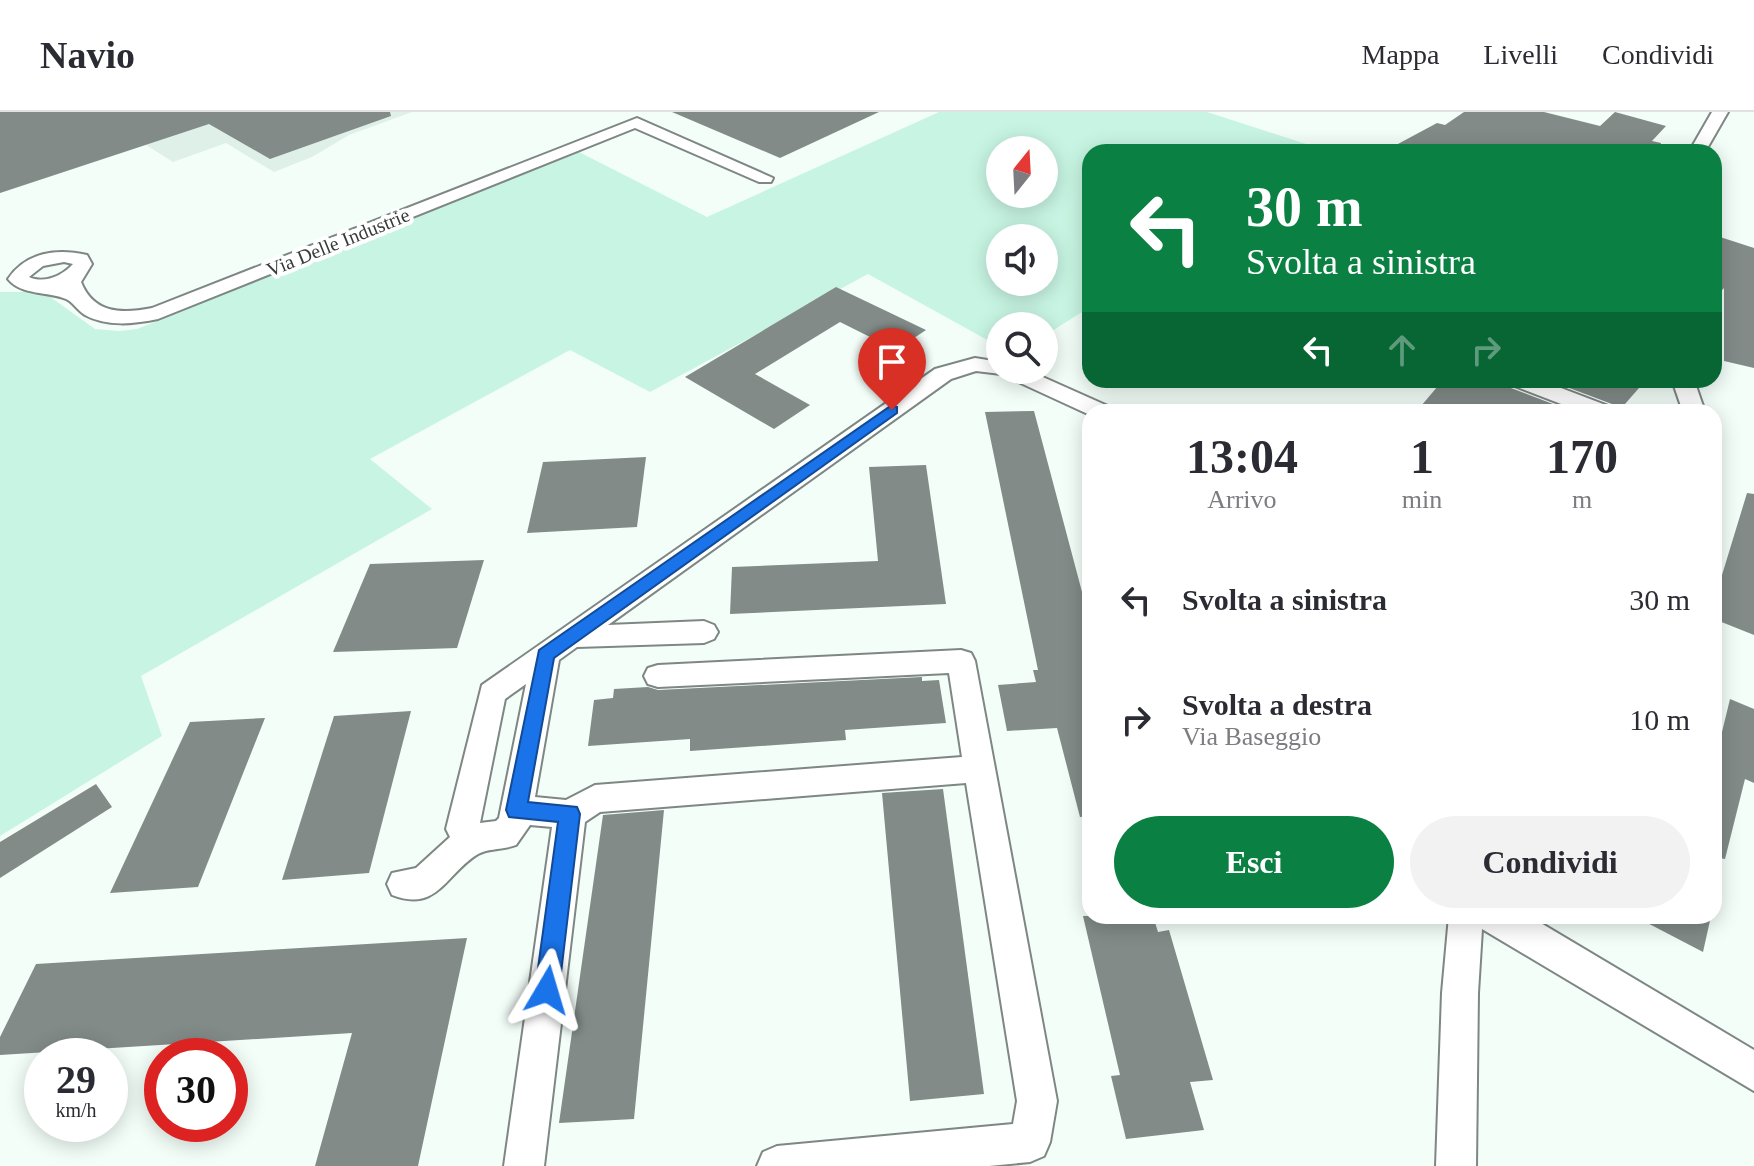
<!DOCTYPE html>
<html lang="it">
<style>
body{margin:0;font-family:Georgia,serif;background:#f2f2f3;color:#2b2b33;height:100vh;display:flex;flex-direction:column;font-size:30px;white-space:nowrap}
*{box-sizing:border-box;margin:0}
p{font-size:26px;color:#7c7c81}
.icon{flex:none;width:44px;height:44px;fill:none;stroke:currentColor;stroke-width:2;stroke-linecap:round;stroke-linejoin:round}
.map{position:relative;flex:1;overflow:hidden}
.side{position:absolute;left:1082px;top:292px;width:640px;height:520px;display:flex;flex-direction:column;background:#fff;border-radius:24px;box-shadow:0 4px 20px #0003}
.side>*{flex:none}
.hud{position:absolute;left:1082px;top:32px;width:640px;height:244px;border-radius:24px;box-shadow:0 4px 20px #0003;background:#0b8043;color:#fff;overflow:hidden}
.needle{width:52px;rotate:18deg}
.tools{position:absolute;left:986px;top:24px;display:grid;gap:16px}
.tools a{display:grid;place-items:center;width:72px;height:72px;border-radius:50%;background:#fff;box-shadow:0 4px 20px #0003;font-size:40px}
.speed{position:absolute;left:24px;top:926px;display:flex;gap:16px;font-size:40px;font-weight:700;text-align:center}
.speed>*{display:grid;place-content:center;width:104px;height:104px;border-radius:50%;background:#fff;box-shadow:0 4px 20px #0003;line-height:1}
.speed small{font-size:20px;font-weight:400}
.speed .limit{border:12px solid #d22;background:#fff;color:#111}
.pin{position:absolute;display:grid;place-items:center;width:68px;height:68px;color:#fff;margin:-82px -34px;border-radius:50% 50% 50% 0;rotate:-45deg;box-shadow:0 0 8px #0007}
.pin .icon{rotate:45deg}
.me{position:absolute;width:88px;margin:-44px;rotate:7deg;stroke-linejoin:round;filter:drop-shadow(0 0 6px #0008)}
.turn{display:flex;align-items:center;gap:28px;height:168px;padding:0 32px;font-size:36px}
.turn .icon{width:104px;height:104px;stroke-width:2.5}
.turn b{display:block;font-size:56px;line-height:68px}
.lanes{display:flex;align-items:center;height:76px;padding:0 32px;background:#0003;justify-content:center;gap:40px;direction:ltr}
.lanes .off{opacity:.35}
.eta{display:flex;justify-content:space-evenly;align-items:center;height:136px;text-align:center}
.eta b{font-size:48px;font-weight:700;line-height:56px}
.action{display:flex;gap:16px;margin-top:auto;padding:16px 32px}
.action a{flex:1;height:92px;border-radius:48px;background:#0b8043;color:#fff;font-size:32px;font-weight:700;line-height:92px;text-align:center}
.action a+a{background:#f2f2f3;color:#2b2b33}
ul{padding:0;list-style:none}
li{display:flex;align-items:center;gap:24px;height:120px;padding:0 32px}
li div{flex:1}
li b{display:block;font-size:30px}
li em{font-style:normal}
header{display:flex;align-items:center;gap:48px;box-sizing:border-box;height:112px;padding:0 40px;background:#fff;border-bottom:2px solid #e1e1e2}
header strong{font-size:38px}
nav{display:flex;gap:44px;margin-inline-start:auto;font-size:28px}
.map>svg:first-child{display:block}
.built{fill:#dff0e9}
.green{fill:#c8f5e3;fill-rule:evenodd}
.building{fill:#828b87}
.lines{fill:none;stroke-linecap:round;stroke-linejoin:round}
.minor-casing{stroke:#7e8784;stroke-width:4}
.minor{fill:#fff;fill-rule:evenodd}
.route{fill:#1a73e8;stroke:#114b97;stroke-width:2}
.labels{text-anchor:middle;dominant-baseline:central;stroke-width:8;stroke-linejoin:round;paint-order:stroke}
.far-street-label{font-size:20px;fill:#373b3a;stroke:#fff}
</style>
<header>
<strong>Navio</strong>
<nav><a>Mappa</a><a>Livelli</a><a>Condividi</a></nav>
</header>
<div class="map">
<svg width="1754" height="1054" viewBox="0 0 1754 1054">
<rect width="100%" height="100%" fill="#f3fef9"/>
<path class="built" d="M0,0h412l-63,23 -37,22 -38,15 -48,-29 -53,19 -27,-17 -146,48z"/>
<path class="green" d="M939,0h268l124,40h-241v155l-46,29v-10h-44v21l-132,-73 -218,118 -80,-42 -200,109 62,50 -291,167 21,60 -162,100v-544h27l22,4 46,33 24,2 18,-2 442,-177 128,65zM1000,38h44v44h-44zM1000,126h44v44h-44z"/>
<g class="building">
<path d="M0,0h390l1,4 -121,43 -61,-35 -209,69z"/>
<path d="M672,0h207l-99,46z"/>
<path d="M1464,0h80l56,14 15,-14 51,14 -14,15 9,2 -2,9h-276l54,-29 8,2z"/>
<path d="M1714,123l40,13v120l-30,-7v-73l-10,11z"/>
<path d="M836,175l90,43 -30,20 -56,-28 -85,52 55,31 -36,24 -89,-52z"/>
<path d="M1443,268h63l5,8 63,24h-158z"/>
<path d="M1548,268h98l-28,32 -6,-8z"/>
<path d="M1034,299l56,211v194l-10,1 -23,-89 -50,3 -9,-46 38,-3 -3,-12h5l-53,-258z"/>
<path d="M646,345l-9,70 -110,6 16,-71z"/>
<path d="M926,353l20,139 -216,10 2,-47 146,-6 -9,-94z"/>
<path d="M1747,381l7,1v141l-40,-16v-47l8,3z"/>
<path d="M484,448l-27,88 -124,4 37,-88z"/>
<path d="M922,565v4l17,-1 7,43 -101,7 1,10 -156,11v-12l-102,7 6,-46 19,-2 1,-9 34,-2 10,3z"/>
<path d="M1730,587l24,10v74l-9,-4 -20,80 -11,-2v-92z"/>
<path d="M411,599l-42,162 -87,7 52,-164z"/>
<path d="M265,606l-67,169 -88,6 80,-171z"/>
<path d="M96,672l16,23 -112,71v-36z"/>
<path d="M943,677l41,305 -74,7 -28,-308z"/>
<path d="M664,698l-30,309 -75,4 44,-308z"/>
<path d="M1083,804h70l5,16 11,-2 44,150 -23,2 14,48 -78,9 -15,-63 9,-1z"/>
<path d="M1634,804h77l-8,36z"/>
<path d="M467,826l-49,228h-103l37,-133 -352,22v-18l36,-73z"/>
</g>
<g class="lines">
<g class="minor-casing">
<g id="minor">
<path d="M1712,0h16l-23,40h-16z"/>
<path d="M637,6l136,60 -2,4h-12l-124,-54 -477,191c-24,5 -51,8 -73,-4 -8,-5 -12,-13 -19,-16 -18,-8 -44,-3 -58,-20 18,-27 49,-31 79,-24l5,9 -11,18c13,32 41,32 71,26zM64,150l9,2c-11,12 -29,20 -44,13l14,-11z"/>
<path d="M975,246l25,4v8h27l83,37 3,5h-23v3l-89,-41 -25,-3 -25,8 -343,246 96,-4 10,4 4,7 -4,7 -10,4 -127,4 -18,13 -24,137 31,3 29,-15 367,-28 -13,-84 -291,14 -10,-3 -4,-8 4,-8 10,-3 303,-15 10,3 4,8 82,440 -7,41 -6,14 -14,6 -41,4h-232l6,-14 14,-6 236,-22 4,-23 -51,-318 -366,29 -15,10 -41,344h-40l48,-339 -22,-2 -14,20c-12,5 -28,3 -38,9 -32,19 -40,59 -86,41l-5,-11 5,-11 24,-5 34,-31 -4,-8 36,-144 453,-316zM526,572l-27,134 -3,3 -16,2 25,-124z"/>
<path d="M1509,268h31l71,27 3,5h-32l-70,-27z"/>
<path d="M1672,268h22l11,32h-22z"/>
<path d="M1449,804h80l225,134v41l-272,-162 -4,64 -2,173h-40l6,-173z"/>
</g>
</g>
<use href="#minor" class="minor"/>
</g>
<path class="route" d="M892,293l5,2v6l-343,245 -26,144 49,5 3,7 -21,176 -4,8 -8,4 -8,-4 -4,-8 23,-168 -49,-5 -3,-7 33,-160z"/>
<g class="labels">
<g class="far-street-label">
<text transform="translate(338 130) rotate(-22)">Via Delle Industrie</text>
</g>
</g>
</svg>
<div class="tools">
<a><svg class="needle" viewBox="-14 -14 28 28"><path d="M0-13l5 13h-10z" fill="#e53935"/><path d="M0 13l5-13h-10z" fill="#7c7c81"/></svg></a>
<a><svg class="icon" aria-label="sound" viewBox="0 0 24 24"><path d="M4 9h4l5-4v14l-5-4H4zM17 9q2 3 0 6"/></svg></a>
<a><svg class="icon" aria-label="search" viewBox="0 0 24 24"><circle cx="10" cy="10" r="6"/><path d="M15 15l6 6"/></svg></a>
</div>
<div class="speed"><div>29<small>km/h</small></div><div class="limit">30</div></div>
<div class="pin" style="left:892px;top:298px;background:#d93025"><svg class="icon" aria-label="arrive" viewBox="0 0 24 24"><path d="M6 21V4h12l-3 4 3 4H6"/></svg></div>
<svg class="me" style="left:547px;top:878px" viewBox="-20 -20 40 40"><path d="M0-17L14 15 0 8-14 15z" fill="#1a73e8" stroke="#fff" stroke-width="4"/></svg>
<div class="hud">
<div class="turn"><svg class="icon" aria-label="left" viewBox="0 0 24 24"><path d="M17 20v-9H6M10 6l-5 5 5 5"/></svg><div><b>30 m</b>Svolta a sinistra</div></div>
<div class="lanes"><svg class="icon" aria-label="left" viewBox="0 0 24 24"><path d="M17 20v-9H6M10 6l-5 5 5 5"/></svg><svg class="icon off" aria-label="ahead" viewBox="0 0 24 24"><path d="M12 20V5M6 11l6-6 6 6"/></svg><svg class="icon off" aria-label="right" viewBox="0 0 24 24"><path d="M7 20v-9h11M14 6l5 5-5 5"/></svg></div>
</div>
<section class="side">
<div class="eta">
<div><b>13:04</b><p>Arrivo</p></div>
<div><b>1</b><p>min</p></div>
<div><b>170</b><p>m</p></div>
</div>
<ul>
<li><svg class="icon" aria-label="left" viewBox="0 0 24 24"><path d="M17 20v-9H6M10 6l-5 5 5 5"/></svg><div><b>Svolta a sinistra</b></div><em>30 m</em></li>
<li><svg class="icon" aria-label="right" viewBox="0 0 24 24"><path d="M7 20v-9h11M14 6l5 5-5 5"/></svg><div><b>Svolta a destra</b><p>Via Baseggio</p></div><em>10 m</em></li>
</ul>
<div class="action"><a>Esci</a><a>Condividi</a></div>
</section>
</div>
